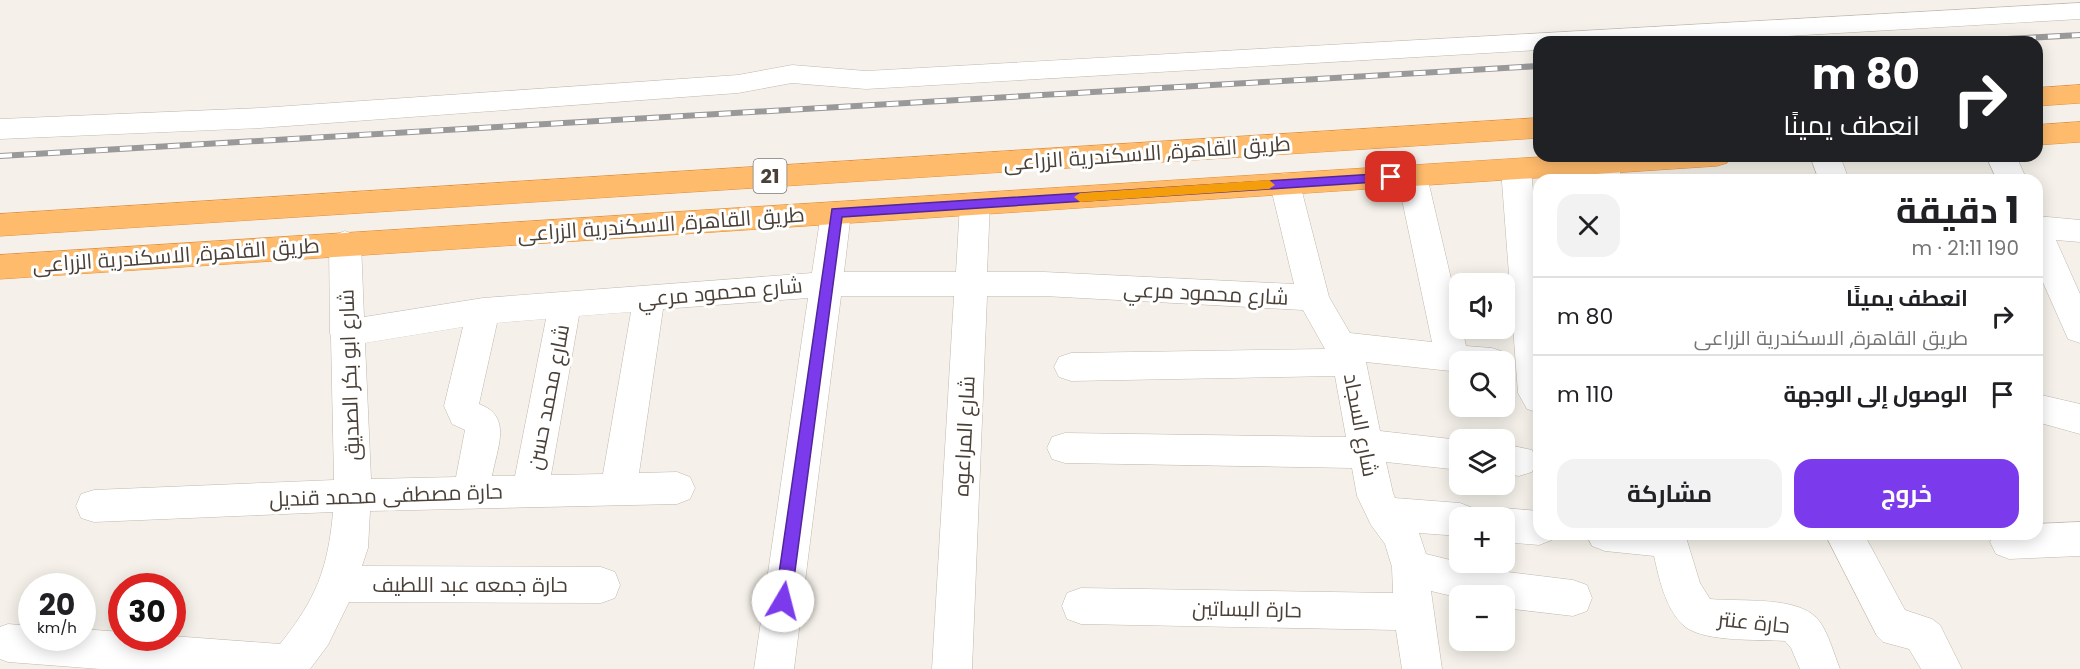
<!DOCTYPE html>
<html lang="ar">
<meta charset="utf-8">
<style>
body{margin:0;font-family:Poppins,Cairo,sans-serif;background:#f2f2f2;color:#202124;direction:rtl;height:100vh;display:flex;flex-direction:column;font-size:22px;white-space:nowrap}
*{box-sizing:border-box;margin:0}
p{font-size:20px;color:#757577}
.icon{flex:none;width:33px;height:33px;fill:none;stroke:currentColor;stroke-width:2;stroke-linecap:round;stroke-linejoin:round}
.map{position:relative;flex:1;overflow:hidden;direction:ltr}
.sheet{position:absolute;left:1533px;top:174px;width:510px;height:366px;display:flex;flex-direction:column;background:#fff;border-radius:18px;box-shadow:0 3px 15px #0003;direction:rtl}
.sheet>*{flex:none}
.guide{position:absolute;left:1533px;top:36px;width:510px;height:126px;border-radius:18px;box-shadow:0 3px 15px #0003;direction:rtl;background:#202124;color:#fff;overflow:hidden}
.buttons{position:absolute;left:1449px;top:273px;display:grid;gap:12px}
.buttons a{display:grid;place-items:center;width:66px;height:66px;border-radius:12px;background:#fff;box-shadow:0 3px 15px #0003;font-size:30px}
.speed{position:absolute;left:18px;top:573px;display:flex;gap:12px;font-size:30px;font-weight:700;text-align:center}
.speed>*{display:grid;place-content:center;width:78px;height:78px;border-radius:50%;background:#fff;box-shadow:0 3px 15px #0003;line-height:1}
.speed small{font-size:15px;font-weight:400}
.speed .limit{border:9px solid #d22;background:#fff;color:#111}
.pin{position:absolute;display:grid;place-items:center;width:51px;height:51px;color:#fff;margin:-26px;border-radius:12px;box-shadow:0 3px 9px #0006}
.me{position:absolute;width:66px;margin:-33px;rotate:8deg;stroke-linejoin:round;filter:drop-shadow(0 0 4px #0008)}
.turn{display:flex;align-items:center;gap:21px;height:126px;padding:0 24px;font-size:27px}
.turn .icon{width:78px;height:78px;stroke-width:2.5}
.turn b{display:block;font-size:42px;line-height:51px}
.round{display:grid;place-items:center;flex:none;width:63px;height:63px;border-radius:18px;background:#f2f2f2}
.headline{display:flex;align-items:center;justify-content:space-between;height:102px;padding:0 24px}
h1{font-size:36px;font-weight:700;line-height:45px}
.button{display:flex;gap:12px;margin-top:auto;padding:12px 24px}
.button a{flex:1;height:69px;border-radius:18px;background:#7c3aed;color:#fff;font-size:24px;font-weight:700;line-height:69px;text-align:center}
.button a+a{background:#f2f2f2;color:#202124}
ul{padding:0;list-style:none}
li{display:flex;align-items:center;gap:18px;height:78px;padding:0 24px;border-top:2px solid #e0e0e0}
li div{flex:1}
li b{display:block;font-size:22px}
li em{font-style:normal}
.map>svg:first-child{display:block}
.lines{fill:none;stroke-linecap:round;stroke-linejoin:round}
.minor-casing{stroke:#c1b7ac;stroke-width:1}
.highway-casing{stroke:#e28e37;stroke-width:1}
.minor{fill:#fff;fill-rule:evenodd}
.highway{fill:#ffbb6c;fill-rule:evenodd}
.rail-casing{stroke:#999;stroke-width:6}
.rail{stroke:#fff;stroke-width:4;stroke-dasharray:12;stroke-linecap:butt}
.route{fill:#7c3aed;stroke:#51269a;stroke-width:1.5}
.slow{fill:#f59e0b}
.labels{text-anchor:middle;dominant-baseline:central;stroke-width:6;stroke-linejoin:round;paint-order:stroke}
.shield{fill:#fff;stroke:#807974;stroke-width:1.5}
.shield-label{font-size:20px;font-weight:bold;fill:#4a4038}
.street-label{font-size:21px;fill:#4a4038;stroke:#fff}
</style>
<div class="map">
<svg width="2080" height="669" viewBox="0 0 2080 669">
<rect width="100%" height="100%" fill="#f5f1ea"/>
<g class="lines">
<g class="minor-casing">
<g id="minor">
<path d="M2080,3v16l-395,23h-146v8l-673,39 -74,-6 -54,10 -478,35 -260,11v-20l260,-11 478,-33 54,-10 74,6z"/>
<path d="M1592,156h22l9,24h-30l-5,-17z"/>
<path d="M1810,156h30l9,24h-30z"/>
<path d="M1986,156h30l11,24h-30z"/>
<path d="M1516,159l10,3 5,7 8,87v157l-12,-4 -9,-16 -17,-224 5,-7z"/>
<path d="M1412,165l10,4 5,7 33,141v11h2l4,18 26,2 12,4 5,10 -5,8v-8h-44v10l-94,-10 14,69 80,9v30l-74,-8 7,31 2,5 65,5 13,5 4,10h-17v18l-41,-3 7,21 65,16 82,10 14,5 5,13 -5,13 -14,5 -69,-8v-12h-44v2l-29,-7 11,78h-40l-6,-39 -315,-6 -14,-5 -5,-13 5,-13 14,-5 312,5 -1,-26 -7,-23 -14,-19 -14,-29 -5,-28 -287,-5 -13,-4 -5,-11 5,-11 13,-4 281,4 -11,-61 -264,5 -12,-4 -5,-10 5,-10 12,-4 254,-4 -22,-39 -259,-14h-57l-15,373h-40l22,-373h-113l-47,373h-40l54,-371 -145,11 -24,164 38,-1 13,5 5,11 -5,11 -13,5 -307,7 -2,37 -6,18 239,1 14,5 5,13 -5,13 -14,5 -252,-1 -21,43 -18,24h-210l-92,-7 -8,-3v-32l8,-3 24,2v12h50v-9l40,3v6l50,-2 108,8c36,-45 48,-75 53,-132l-239,10 -13,-4 -5,-12 5,-12 13,-4 240,-10 -3,-143 -1,-4 -1,-90 5,-8 11,-4 11,4 5,8 3,74 119,-19 329,-25 9,-60 4,-8 11,-3 11,3 4,8 -7,59h112l4,-68 4,-8 11,-3 11,3 4,8 -3,68h57l250,12 -24,-100 4,-8 11,-3 11,3 4,8 29,113 21,36 82,9 -35,-166 5,-7zM631,312l-28,162 -52,1 28,-159zM546,319l-31,157h-23c5,-28 21,-60 -13,-72l18,-81zM463,327l-19,79 8,18 13,6 -9,47 -85,2 -6,-136z"/>
<path d="M2037,216l43,4v22l-24,-2 24,54v49l-12,-4 -31,-70z"/>
<path d="M2037,394l43,10v30l-43,-12z"/>
<path d="M1504,444l28,6 5,11 -5,11 -13,4 -15,-2z"/>
<path d="M1504,508l35,3v23h16l-3,6 -13,5 -35,-3v-24h-15l2,-5z"/>
<path d="M2080,522v34l-71,3 -13,-5 -6,-12 4,-8h43v-10z"/>
<path d="M1586,534h99l15,49 10,16c30,3 92,-4 110,23 9,13 14,32 20,47h-40l-9,-21 -6,-7c-27,-2 -85,2 -103,-17 -17,-17 -23,-46 -28,-68l-49,-5 -13,-5z"/>
<path d="M1825,534h39l41,76 27,9 8,6 22,44h-41l-12,-20 -26,-7 -6,-6z"/>
</g>
</g>
<g class="highway-casing">
<g id="highway">
<path d="M2080,85v18l-43,3v-18z"/>
<path d="M1539,118v20l-1539,98v-22z"/>
<path d="M2080,122v20l-43,3v-20z"/>
<path d="M1555,156h177l-5,7 -10,3 -1717,113v-24z"/>
</g>
</g>
<use href="#minor" class="minor"/>
<use href="#highway" class="highway"/>
<g class="rail-casing">
<g id="rail">
<path d="M1952,42l128,-7"/>
<path d="M0,156l1539,-90"/>
</g>
</g>
<use href="#rail" class="rail"/>
</g>
<path class="route" d="M1391,173l6,4 -6,4 -549,36 -51,384 -2,5 -6,3 -6,-3 -2,-5 57,-392z"/>
<path class="slow" d="M1269,180l6,5 -6,4 -189,13 -6,-5 6,-4z"/>
<g class="labels">
<rect class="shield" x="753.5" y="159" width="33" height="34" rx="4.5"/>
<g class="shield-label">
<text x="770" y="176">21</text>
</g>
<g class="street-label">
<text transform="translate(1147 153) rotate(-4)">طريق القاهرة, الاسكندرية الزراعى</text>
<text transform="translate(661 224) rotate(-4)">طريق القاهرة, الاسكندرية الزراعى</text>
<text transform="translate(176 255) rotate(-4)">طريق القاهرة, الاسكندرية الزراعى</text>
<text transform="translate(720 292) rotate(-5)">شارع محمود مرعي</text>
<text transform="translate(1206 293) rotate(3)">شارع محمود مرعي</text>
<text transform="translate(349 375) rotate(-92)">شارع ابو بكر الصديق</text>
<text transform="translate(548 397) rotate(-79)">شارع محمد حسن</text>
<text transform="translate(1361 425) rotate(79)">شارع السجاد</text>
<text transform="translate(964 436) rotate(-87)">شارع المراعوه</text>
<text transform="translate(386 495) rotate(-2)">حارة مصطفى محمد قنديل</text>
<text x="470" y="584">حارة جمعه عبد اللطيف</text>
<text transform="translate(1247 609) rotate(1)">حارة البساتين</text>
<text transform="translate(1754 622) rotate(6)">حارة عنتر</text>
</g>
</g>
</svg>
<div class="buttons">
<a><svg class="icon" aria-label="sound" viewBox="0 0 24 24"><path d="M4 9h4l5-4v14l-5-4H4zM17 9q2 3 0 6"/></svg></a>
<a><svg class="icon" aria-label="search" viewBox="0 0 24 24"><circle cx="10" cy="10" r="6"/><path d="M15 15l6 6"/></svg></a>
<a><svg class="icon" aria-label="layers" viewBox="0 0 24 24"><path d="M12 4l9 5-9 5-9-5zM3 14l9 5 9-5"/></svg></a>
<a>+</a>
<a>−</a>
</div>
<div class="speed"><div>20<small>km/h</small></div><div class="limit">30</div></div>
<div class="pin" style="left:1391px;top:177px;background:#d93025"><svg class="icon" aria-label="arrive" viewBox="0 0 24 24"><path d="M6 21V4h12l-3 4 3 4H6"/></svg></div>
<svg class="me" style="left:783px;top:601px" viewBox="-20 -20 40 40"><circle r="19" fill="#fff"/><path d="M0-13L10 11 0 6-10 11z" fill="#7c3aed"/></svg>
<div class="guide">
<div class="turn"><svg class="icon" aria-label="right" viewBox="0 0 24 24"><path d="M7 20v-9h11M14 6l5 5-5 5"/></svg><div><b>80 m</b>انعطف يمينًا</div></div>
</div>
<section class="sheet">
<div class="headline"><div><h1>1 دقيقة</h1><p>190 m · 21:11</p></div><a class="round"><svg class="icon" aria-label="close" viewBox="0 0 24 24"><path d="M6 6l12 12M18 6L6 18"/></svg></a></div>
<ul>
<li><svg class="icon" aria-label="right" viewBox="0 0 24 24"><path d="M7 20v-9h11M14 6l5 5-5 5"/></svg><div><b>انعطف يمينًا</b><p>طريق القاهرة, الاسكندرية الزراعى</p></div><em>80 m</em></li>
<li><svg class="icon" aria-label="arrive" viewBox="0 0 24 24"><path d="M6 21V4h12l-3 4 3 4H6"/></svg><div><b>الوصول إلى الوجهة</b></div><em>110 m</em></li>
</ul>
<div class="button"><a>خروج</a><a>مشاركة</a></div>
</section>
</div>
